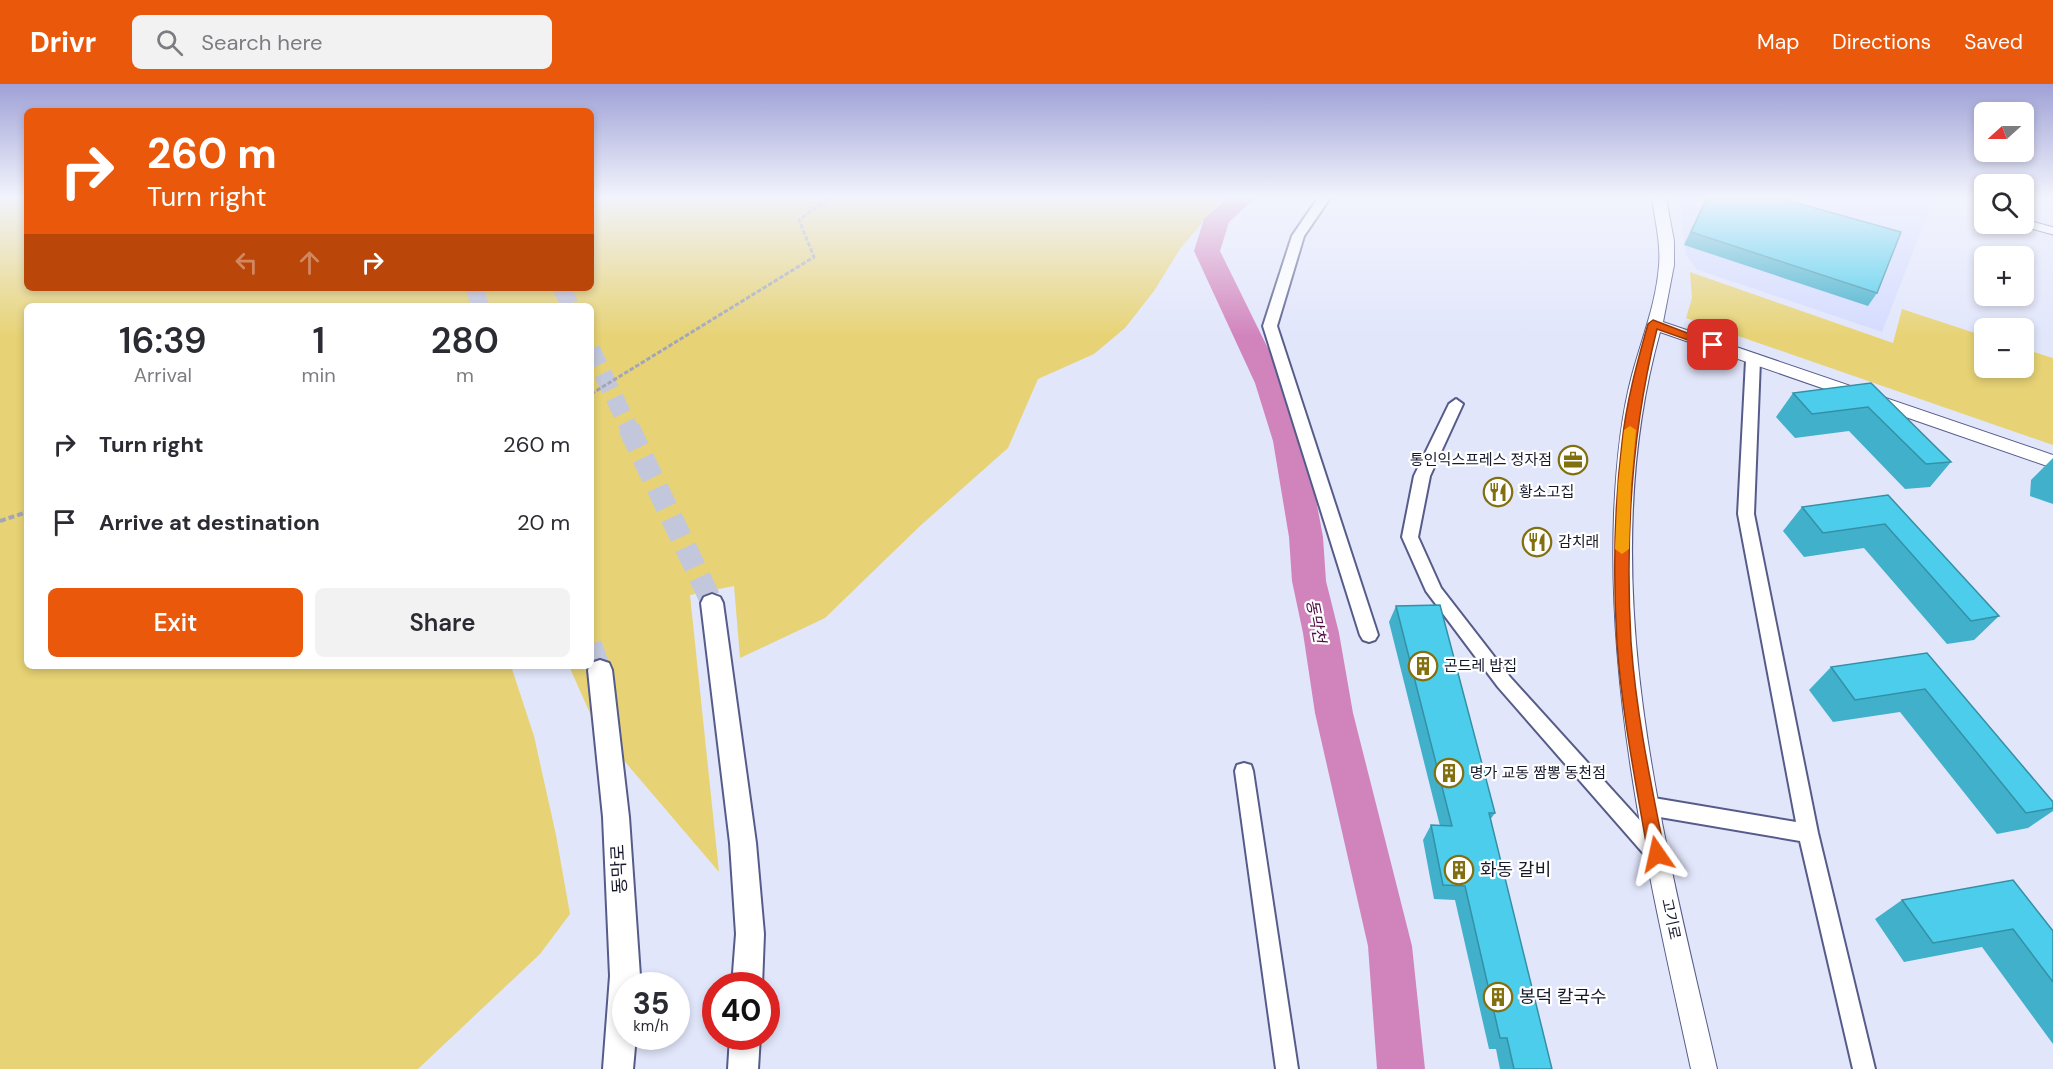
<!DOCTYPE html>
<meta charset="utf-8">
<style>
body{margin:0;font-family:"DM Sans","Noto Sans KR",sans-serif;background:#f2f2f3;color:#2b2b33;height:100vh;display:flex;flex-direction:column;font-size:22px;white-space:nowrap}
*{box-sizing:border-box;margin:0}
p{font-size:20px;color:#7c7c81}
.icon{flex:none;width:33px;height:33px;fill:none;stroke:currentColor;stroke-width:2;stroke-linecap:round;stroke-linejoin:round}
.map{position:relative;flex:1;overflow:hidden}
.sheet{position:absolute;left:24px;top:219px;width:570px;height:366px;display:flex;flex-direction:column;background:#fff;border-radius:9px;box-shadow:0 3px 9px #0003}
.sheet>*{flex:none}
.top-card{position:absolute;left:24px;top:24px;width:570px;height:183px;border-radius:9px;box-shadow:0 3px 9px #0003;background:#ea580c;color:#fff;overflow:hidden}
.needle{width:39px;rotate:249deg}
.controls{position:absolute;left:1974px;top:18px;display:grid;gap:12px}
.controls a{display:grid;place-items:center;width:60px;height:60px;border-radius:9px;background:#fff;box-shadow:0 3px 9px #0003;font-size:30px}
.speed{position:absolute;left:612px;top:888px;display:flex;gap:12px;font-size:30px;font-weight:700;text-align:center}
.speed>*{display:grid;place-content:center;width:78px;height:78px;border-radius:50%;background:#fff;box-shadow:0 3px 9px #0003;line-height:1}
.speed small{font-size:15px;font-weight:400}
.speed .limit{border:9px solid #d22;background:#fff;color:#111}
.pin{position:absolute;display:grid;place-items:center;width:51px;height:51px;color:#fff;margin:-26px;border-radius:12px;box-shadow:0 3px 9px #0006}
.me{position:absolute;width:66px;margin:-33px;rotate:349deg;stroke-linejoin:round;filter:drop-shadow(0 0 4px #0008)}
.turn{display:flex;align-items:center;gap:21px;height:126px;padding:0 24px;font-size:27px}
.turn .icon{width:78px;height:78px;stroke-width:2.5}
.turn b{display:block;font-size:42px;line-height:51px}
.lanes{display:flex;align-items:center;height:57px;padding:0 24px;background:#0003;justify-content:center;gap:30px;direction:ltr}
.lanes .off{opacity:.35}
.eta{display:flex;justify-content:space-evenly;align-items:center;height:102px;text-align:center}
.eta b{font-size:36px;font-weight:600;line-height:42px}
.action{display:flex;gap:12px;margin-top:auto;padding:12px 24px}
.action a{flex:1;height:69px;border-radius:9px;background:#ea580c;color:#fff;font-size:24px;font-weight:600;line-height:69px;text-align:center}
.action a+a{background:#f2f2f3;color:#2b2b33}
ul{padding:0;list-style:none}
li{display:flex;align-items:center;gap:18px;height:78px;padding:0 24px}
li div{flex:1}
li b{display:block;font-size:22px}
li em{font-style:normal}
header{display:flex;align-items:center;gap:36px;box-sizing:border-box;height:84px;padding:0 30px;background:#ea580c;color:#fff}
header strong{font-size:28px}
nav{display:flex;gap:33px;margin-inline-start:auto;font-size:21px}
.search{width:420px;height:54px;background:#f2f2f3;display:flex;align-items:center;gap:15px;box-sizing:border-box;padding:0 21px;border-radius:9px;color:#7c7c81;font-size:22px}
.map>svg:first-child{display:block}
.built{fill:#d4dbff}
.green{fill:#e7d375}
.lines{fill:none;stroke-linecap:round;stroke-linejoin:round}
.river{fill:#d184bc;fill-rule:evenodd}
.secondary-tunnel-far1{stroke:#c3c7dc;stroke-width:18;stroke-dasharray:18 9;stroke-linecap:butt}
.secondary-tunnel{stroke:#c3c7dc;stroke-width:22;stroke-dasharray:22 11;stroke-linecap:butt}
.service-casing{stroke:#565c89;stroke-width:9}
.minor-casing{stroke:#565c89;stroke-width:4}
.tertiary-casing{stroke:#565c89;stroke-width:2}
.secondary-casing{stroke:#565c89;stroke-width:4}
.path-far1{stroke:#a2a6ba;stroke-width:3;stroke-dasharray:4.5 2;stroke-linecap:butt}
.path{stroke:#a2a6ba;stroke-width:4;stroke-dasharray:6 3;stroke-linecap:butt}
.service{stroke:#fff;stroke-width:7}
.minor{fill:#fff;fill-rule:evenodd}
.tertiary{fill:#fff;fill-rule:evenodd}
.secondary{fill:#fff;fill-rule:evenodd}
.wall{fill:#41b0cb}
.building{fill:#4ccdec;stroke:#3590a5;stroke-width:1.5}
.route{fill:#ea580c;stroke:#983908;stroke-width:1.5}
.slow{fill:#f59e0b}
.labels{text-anchor:middle;dominant-baseline:central;stroke-width:4.5;stroke-linejoin:round;paint-order:stroke}
.poi-label{font-size:15px;fill:#16192b;stroke:#fff;text-anchor:start}
.street-label{font-size:15px;fill:#16192b;stroke:#fff}
.water-label{font-size:16px;font-style:italic;fill:#500942;stroke:#fff}
.near-street-label{font-size:18px;fill:#16192b;stroke:#fff}
.near-poi-label{font-size:18px;fill:#16192b;stroke:#fff;text-anchor:start}
</style>
<header>
<strong>Drivr</strong>
<div class="search"><svg class="icon" aria-label="search" viewBox="0 0 24 24"><circle cx="10" cy="10" r="6"/><path d="M15 15l6 6"/></svg>Search here</div>
<nav><a>Map</a><a>Directions</a><a>Saved</a></nav>
</header>
<div class="map">
<svg width="2053" height="985" viewBox="0 0 2053 985">
<rect width="100%" height="100%" fill="#e2e6fb"/>
<path class="built" d="M1680,114h254l-52,134 -186,-63 -11,-16z"/>
<g class="green">
<path d="M0,114h27v90h564v-90h632l-43,51 -26,42 -29,37 -31,26 -56,25 -30,69 -88,78 -95,92 -85,40 -6,-72 -44,9 29,277 -122,-143 -28,-63h22v-360h-564v360h484l23,70 22,99 14,79 -30,40 -122,115h-418z"/>
<path d="M1690,188l203,71 9,-34 82,27v32h40v-19l29,9v87l-367,-127 6,-20z"/>
</g>
<g class="lines">
<path class="river" d="M1227,114h28l-26,24 -9,29 65,132 20,58 18,96 3,44 13,52 14,80 59,233 13,123h-48l-9,-123 -53,-233 -12,-80 -11,-52 -3,-44 -16,-96 -18,-58 -61,-132 10,-32z"/>
<g class="secondary-tunnel-far1">
<path d="M475,204l5,18"/>
<path d="M562,204l8,18"/>
<path d="M591,265l39,81"/>
</g>
<g class="secondary-tunnel">
<path d="M629,344l83,175"/>
<path d="M591,560l9,26"/>
</g>
<g class="service-casing">
<path id="service" d="M2024,139l29,8"/>
</g>
<g class="minor-casing">
<g id="minor">
<path d="M1318,114h12l-26,38 -27,90 101,309 -3,5 -6,2 -6,-2 -3,-5 -97,-309 29,-90z"/>
<path d="M1753,272l7,4 -6,154 64,319 57,236h-22l-53,-228 -152,-26 -7,-3 -3,-6 3,-6 7,-3 148,25 -58,-308 8,-154z"/>
<path d="M1456,315l7,5 -33,72 -12,61 23,51 69,89 154,170 3,7 -3,7 -7,2 -7,-2 -152,-174 -72,-96 -24,-54 12,-61 35,-72z"/>
<path d="M1244,679l7,2 2,6 45,298h-22l-41,-298 2,-6z"/>
</g>
</g>
<g class="tertiary-casing">
<path id="tertiary" d="M1652,114h14l8,43v24l-11,57 390,133v13l-393,-136c-68,245 2,497 57,737h-26c-40,-184 -84,-366 -77,-555 2,-47 6,-94 18,-139 10,-37 24,-71 27,-109 2,-23 -4,-45 -7,-68z"/>
</g>
<g class="secondary-casing">
<g id="secondary">
<path d="M712,510l8,3 3,6 33,240 8,91 -2,52h-30l4,-52 -6,-91 -29,-240 3,-6z"/>
<path d="M600,576l9,3 3,7 17,147 11,159 -1,10h-13v50h10l-3,33h-30l7,-93 -7,-159 -15,-147 3,-7z"/>
<path d="M730,952h30l-2,33h-30z"/>
</g>
</g>
<path class="path-far1" d="M591,310l223,-137 -15,-37 30,-22"/>
<path class="path" d="M0,437l27,-9"/>
<use href="#service" class="service"/>
<use href="#minor" class="minor"/>
<use href="#tertiary" class="tertiary"/>
<use href="#secondary" class="secondary"/>
</g>
<g class="wall">
<path d="M1706,114h73l98,95 -9,13 -184,-61z"/>
<path d="M1871,299l80,79 -21,25 -25,2 -56,-58 -54,7 -19,-21 17,-24z"/>
<path d="M2053,374v46l-23,-8 1,-16z"/>
<path d="M1888,411l111,121 -25,24 -27,4 -83,-96 -60,9 -21,-26 19,-24z"/>
<path d="M1396,522l99,207 -5,7 62,249h-52l-4,-20h-7l-34,-149 -21,-1 -11,-59 8,-15 9,1 -51,-204z"/>
<path d="M1927,569l126,149v9l-25,17 -31,6 -97,-122 -67,10 -24,-32 22,-23z"/>
<path d="M1902,816l151,31v113l-71,-97 -78,15 -29,-43z"/>
</g>
<g class="building">
<path d="M1707,114h72l122,34 -24,61 -186,-61z"/>
<path d="M1871,299l80,79 -25,2 -58,-57 -56,7 -19,-21z"/>
<path d="M1888,411l111,121 -28,5 -86,-97 -62,9 -21,-26z"/>
<path d="M1440,521l55,208h-6l63,256h-38l-7,-31h-7l-35,-152 -22,-1 -12,-60 21,1 -56,-220z"/>
<path d="M1927,569l126,149v6l-27,5 -101,-124 -70,11 -24,-33z"/>
<path d="M2013,796l40,51v51l-40,-53 -80,14 -31,-43z"/>
</g>
<linearGradient id="sky" x2="0" y2="1"><stop stop-color="#9fa1d6"/><stop offset="0.45" stop-color="#f2f4fd"/><stop offset="1" stop-color="#f2f4fd" stop-opacity="0"/></linearGradient>
<rect width="2053" height="252" fill="url(#sky)"/>
<path class="route" d="M1653,236l66,25 -6,4 -56,-20c-26,104 -32,206 -26,313 5,71 20,142 34,212l-3,5 -5,3 -6,-3 -3,-5c-12,-70 -26,-140 -31,-211 -4,-66 -3,-134 5,-200 4,-40 15,-80 26,-119z"/>
<path class="slow" d="M1630,342l6,4 -5,55 -2,64 -7,5 -7,-5 3,-64 6,-55z"/>
<defs>
<g id="office-ring" transform="scale(1.5)"><circle r="9.5" fill="#fff" stroke="#82700f" stroke-width="1.5"/><path d="M-6-3h4V-5.5h4V-3h4V5H-6ZM-1-4.5V-3h2v-1.5ZM-6 0V1H6V0Z" fill="#82700f"/></g>
<g id="restaurant-ring" transform="scale(1.5)"><circle r="9.5" fill="#fff" stroke="#82700f" stroke-width="1.5"/><path d="M-5-6h1v4h1v-4h1v4h1v-4h1v5L-1.5 .5V6h-2V.5L-5-1ZM5-6V6H3V1.5H1.5Q1.5-4 5-6Z" fill="#82700f"/></g>
<g id="building-ring" transform="scale(1.5)"><circle r="9.5" fill="#fff" stroke="#82700f" stroke-width="1.5"/><path d="M-4-6H4V6H1V3H-1V6H-4ZM-2.5-4.3h1.7v1.8h-1.7ZM.8-4.3h1.7v1.8H.8ZM-2.5-1h1.7V.8h-1.7ZM.8-1h1.7V.8H.8Z" fill="#82700f"/></g>
</defs>
<g fill-rule="evenodd">
<use href="#office-ring" x="1573" y="376"/>
<use href="#restaurant-ring" x="1498" y="408"/>
<use href="#restaurant-ring" x="1537" y="458"/>
<use href="#building-ring" x="1423" y="582"/>
<use href="#building-ring" x="1449" y="689"/>
<use href="#building-ring" x="1459" y="786"/>
<use href="#building-ring" x="1498" y="913"/>
</g>
<g class="labels">
<g class="poi-label">
<text x="1552" y="376" text-anchor="end">통인익스프레스 정자점</text>
<text x="1519" y="408">황소고집</text>
<text x="1558" y="458">감치래</text>
<text x="1444" y="582">곤드레 밥집</text>
<text x="1470" y="689">명가 교동 짬뽕 동천점</text>
</g>
<g class="street-label">
<text transform="translate(1671 835) rotate(78)">고기로</text>
</g>
<g class="water-label">
<text transform="translate(1316 537) rotate(79)">동막천</text>
</g>
<g class="near-street-label">
<text transform="translate(619 785) rotate(-93)">동막로</text>
</g>
<g class="near-poi-label">
<text x="1480" y="786">화동 갈비</text>
<text x="1519" y="913">봉덕 칼국수</text>
</g>
</g>
</svg>
<div class="controls">
<a><svg class="needle" viewBox="-14 -14 28 28"><path d="M0-13l5 13h-10z" fill="#e53935"/><path d="M0 13l5-13h-10z" fill="#7c7c81"/></svg></a>
<a><svg class="icon" aria-label="search" viewBox="0 0 24 24"><circle cx="10" cy="10" r="6"/><path d="M15 15l6 6"/></svg></a>
<a>+</a>
<a>−</a>
</div>
<div class="speed"><div>35<small>km/h</small></div><div class="limit">40</div></div>
<div class="pin" style="left:1713px;top:261px;background:#d93025"><svg class="icon" aria-label="arrive" viewBox="0 0 24 24"><path d="M6 21V4h12l-3 4 3 4H6"/></svg></div>
<svg class="me" style="left:1657px;top:770px" viewBox="-20 -20 40 40"><path d="M0-17L14 15 0 8-14 15z" fill="#ea580c" stroke="#fff" stroke-width="4"/></svg>
<div class="top-card">
<div class="turn"><svg class="icon" aria-label="right" viewBox="0 0 24 24"><path d="M7 20v-9h11M14 6l5 5-5 5"/></svg><div><b>260 m</b>Turn right</div></div>
<div class="lanes"><svg class="icon off" aria-label="left" viewBox="0 0 24 24"><path d="M17 20v-9H6M10 6l-5 5 5 5"/></svg><svg class="icon off" aria-label="ahead" viewBox="0 0 24 24"><path d="M12 20V5M6 11l6-6 6 6"/></svg><svg class="icon" aria-label="right" viewBox="0 0 24 24"><path d="M7 20v-9h11M14 6l5 5-5 5"/></svg></div>
</div>
<section class="sheet">
<div class="eta">
<div><b>16:39</b><p>Arrival</p></div>
<div><b>1</b><p>min</p></div>
<div><b>280</b><p>m</p></div>
</div>
<ul>
<li><svg class="icon" aria-label="right" viewBox="0 0 24 24"><path d="M7 20v-9h11M14 6l5 5-5 5"/></svg><div><b>Turn right</b></div><em>260 m</em></li>
<li><svg class="icon" aria-label="arrive" viewBox="0 0 24 24"><path d="M6 21V4h12l-3 4 3 4H6"/></svg><div><b>Arrive at destination</b></div><em>20 m</em></li>
</ul>
<div class="action"><a>Exit</a><a>Share</a></div>
</section>
</div>
